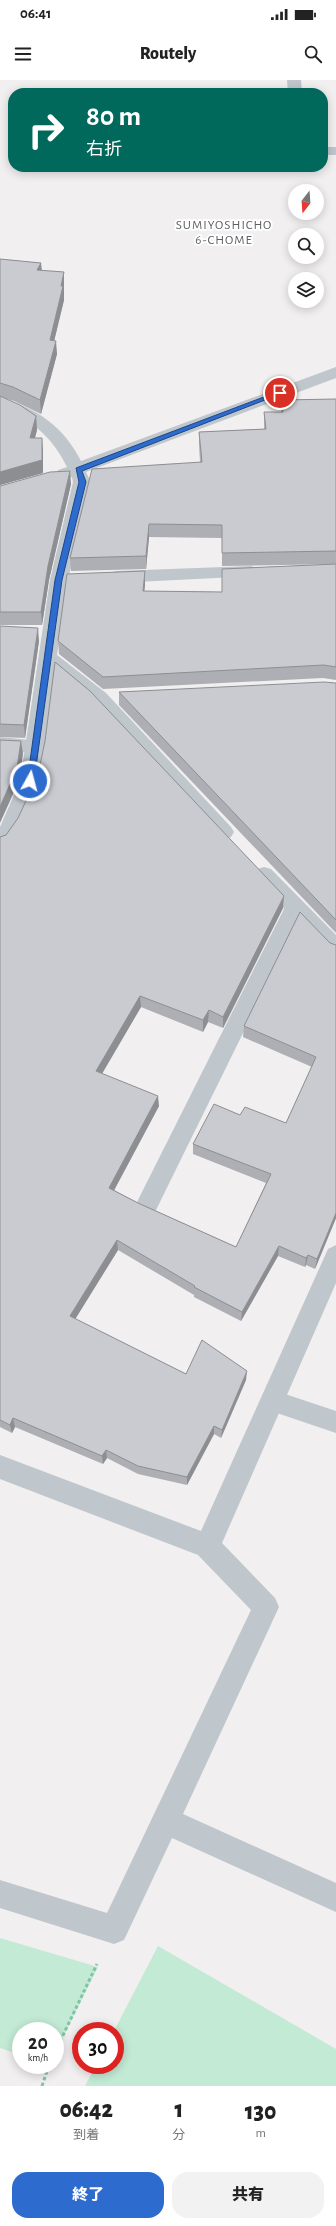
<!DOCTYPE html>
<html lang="ja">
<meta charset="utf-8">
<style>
body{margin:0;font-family:"Alegreya Sans","Noto Sans JP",sans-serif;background:#f2f2f2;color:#222;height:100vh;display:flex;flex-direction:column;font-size:15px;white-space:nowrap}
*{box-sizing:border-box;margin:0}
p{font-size:13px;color:#767676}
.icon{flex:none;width:22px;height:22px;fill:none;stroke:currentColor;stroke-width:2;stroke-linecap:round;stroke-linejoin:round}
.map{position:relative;height:2006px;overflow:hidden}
.sheet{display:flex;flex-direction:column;background:#fff;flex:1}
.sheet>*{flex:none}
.top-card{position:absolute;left:8px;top:8px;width:320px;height:84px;border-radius:16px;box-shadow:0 2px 10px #0003;background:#00695c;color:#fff;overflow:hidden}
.needle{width:26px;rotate:197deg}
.fabs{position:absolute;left:288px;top:104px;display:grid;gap:8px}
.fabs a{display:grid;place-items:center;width:36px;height:36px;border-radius:50%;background:#fff;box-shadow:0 2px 10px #0003;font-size:20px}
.speed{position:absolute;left:12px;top:1942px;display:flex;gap:8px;font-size:20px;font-weight:700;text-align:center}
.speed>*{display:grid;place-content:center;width:52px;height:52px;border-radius:50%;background:#fff;box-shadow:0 2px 10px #0003;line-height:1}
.speed small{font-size:10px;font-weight:400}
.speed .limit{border:6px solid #d22;background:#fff;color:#111}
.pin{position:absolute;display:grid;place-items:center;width:34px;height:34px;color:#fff;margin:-17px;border:2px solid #fff;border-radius:50%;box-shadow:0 1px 4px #0007}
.me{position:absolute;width:44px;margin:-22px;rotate:7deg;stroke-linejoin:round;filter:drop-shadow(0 0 3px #0008)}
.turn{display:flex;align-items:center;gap:14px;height:84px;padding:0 12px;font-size:18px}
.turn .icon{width:52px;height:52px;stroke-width:2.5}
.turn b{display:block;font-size:28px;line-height:34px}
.eta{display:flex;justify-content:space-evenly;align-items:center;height:68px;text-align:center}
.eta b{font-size:24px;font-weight:800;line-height:28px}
.action{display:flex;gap:8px;margin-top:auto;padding:8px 12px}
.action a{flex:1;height:46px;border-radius:16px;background:#2d6bce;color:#fff;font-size:16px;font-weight:800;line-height:46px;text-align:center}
.action a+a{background:#f2f2f2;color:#222}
.status{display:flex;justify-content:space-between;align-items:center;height:28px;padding:0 20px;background:#fff;direction:ltr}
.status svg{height:11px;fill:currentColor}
header{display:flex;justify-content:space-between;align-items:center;height:52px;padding:0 12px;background:#fff;font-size:18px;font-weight:800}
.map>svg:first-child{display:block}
.green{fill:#c2ead4}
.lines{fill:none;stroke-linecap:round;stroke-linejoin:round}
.path{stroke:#7ec4a5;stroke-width:3;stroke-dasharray:3.5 2.5;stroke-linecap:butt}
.lane{fill:#bfc6cc;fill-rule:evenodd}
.street{fill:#bfc6cc;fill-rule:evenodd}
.wall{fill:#aeafb4}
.shaded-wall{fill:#8d8e92}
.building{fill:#cacbd1;stroke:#8d8e92}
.route{fill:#2d6bce;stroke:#1d4686}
.labels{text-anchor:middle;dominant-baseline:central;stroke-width:4;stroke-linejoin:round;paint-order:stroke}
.far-neighbourhood-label{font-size:13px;letter-spacing:1px;fill:#5c5f63;stroke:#fff}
</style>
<div class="status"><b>06:41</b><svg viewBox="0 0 49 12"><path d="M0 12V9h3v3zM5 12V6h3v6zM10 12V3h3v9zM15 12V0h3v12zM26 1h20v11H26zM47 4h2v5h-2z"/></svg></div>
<header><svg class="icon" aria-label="menu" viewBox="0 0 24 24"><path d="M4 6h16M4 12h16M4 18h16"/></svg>Routely<svg class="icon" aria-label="search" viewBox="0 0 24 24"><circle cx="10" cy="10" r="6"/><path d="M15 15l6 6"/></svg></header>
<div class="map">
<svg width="336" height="2006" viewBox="0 0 336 2006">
<rect width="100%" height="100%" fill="#f1efef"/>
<g class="green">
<path d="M0,1858l98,29 -43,86v-22h-34v24l-21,-7z"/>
<path d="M158,1866l178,103v37h-251l11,-21h19l-1,-34z"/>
</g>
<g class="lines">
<g class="path">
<path d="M55,1972l42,-88"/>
<path d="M42,2006l7,-21"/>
</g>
<g class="lane">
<path d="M0,657l40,4 3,5 -3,5 -6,2 -34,-2z"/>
<path d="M295,819l7,3 3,5 -150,305 -8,3 -8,-3 -3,-7 3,-7 146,-291 3,-5z"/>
<path d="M273,1310l63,21v22l-71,-24 -4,-8 4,-8z"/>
</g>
<g class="street">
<path d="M287,0h14l1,13h-14z"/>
<rect x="323" y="67" width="13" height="8"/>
<path d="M336,287v11l-250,94 5,10 -23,98 -11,75 49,38 125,134 3,5 -3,5 -7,3 -7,-3 -125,-134 -37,-31c-5,36 -8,73 -15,108 -4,16 -24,65 -40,70v-23l20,-46 30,-201 23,-98 -1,-5 -8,3 -6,-2 -2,-4 2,-4 9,-3c-14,-29 -36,-49 -67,-59v-10c37,10 64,29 81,63z"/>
<path d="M251,486l6,2 3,4 -3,4 -141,7 -6,-2 -3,-4 3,-4 6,-2z"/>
<path d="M264,787l7,2 65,66v21l-7,-2 -72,-73 -3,-6 3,-6z"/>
<path d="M336,1165v38l-114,260 53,55 4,9 -96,207 153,69v29l-164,-74 -48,102 -10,4 -114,-36v-28l107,33 144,-303 -53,-55 -198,-76v-24l201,76 127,-282z"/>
</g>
</g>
<g class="wall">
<path d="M0,179l41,4 1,8 22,1v28l-10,41 3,13 -16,60 -27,-13 -14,-4 36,19 1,14 -2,8 8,13v22l-43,12z"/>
<path d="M336,319v165l-114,2v-28l-73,-1 -3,32 -75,2 -1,-13 130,-96 -1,-17v-13l65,-3v-17h17l1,-12z"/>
<path d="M71,404l-22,96 -7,45h-42v-139z"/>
<path d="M336,484v116l-13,-2 -220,11 -44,-35 -1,-13 87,-56 -1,6 78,1v-23z"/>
<path d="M0,546l39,15 -14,97 -25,-1z"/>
<path d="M336,603v250l-217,-228v-13z"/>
<path d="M0,757l283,71 -60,120 -15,-6 -5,10 -62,-25 -39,67 57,32 -45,84 24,13 98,44 30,-64 -73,-29v-10l47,-29 46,8 26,-56 -69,-30 1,-11 86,-83 6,2v273l-21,51 -9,-4 -1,2 -27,-11 -37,65 -47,-24v-2l-76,-45 -43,69 111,55 60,6 -25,58 -7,-4 -27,51 -49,-11 -31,-16 -4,6 -88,-37 -3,6 -12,-6z"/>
</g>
<g class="shaded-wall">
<path d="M41,183l1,14 -5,-7z"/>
<path d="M64,192v28l-13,54 -1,-14z"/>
<path d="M56,261l1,13 -16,60 -1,-14z"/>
<path d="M36,336l1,14 -6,22 -1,-14z"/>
<path d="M42,358l1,13v22l-43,12v-13z"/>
<path d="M70,391l1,13 -22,96 -7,45 -1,-13 7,-46z"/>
<path d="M149,444v13l-3,32v-13z"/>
<path d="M145,491v14l-2,19v-13z"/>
<path d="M38,548l1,13 -14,97 -1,-13z"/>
<path d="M21,661l2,13 -4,27 -19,42v-16z"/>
<path d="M284,816l-1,12 -60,120v-11z"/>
<path d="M140,916l1,11 -44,75 -1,-11z"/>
<path d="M209,930l-1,12 -5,10v-12z"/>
<path d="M158,1016l1,10 -49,92 -1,-10z"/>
<path d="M336,1133v5l-21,51 2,-10z"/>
<path d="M117,1160l1,10 -47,76 -1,-10z"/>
<path d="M279,1166l-1,10 -37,65 1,-9z"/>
<path d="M308,1175l-2,10 -1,2 1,-9z"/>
<path d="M247,1291l-1,9 -25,58 1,-8z"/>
<path d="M13,1338l2,9 -3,6 -2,-8z"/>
<path d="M214,1346v8l-27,51v-8z"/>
<path d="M106,1370l1,8 -4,6 -1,-8z"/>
</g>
<g class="building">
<path d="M0,179l41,4 -4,7 27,2 -3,14h2l-13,54 6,1 -16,59 -27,-13 -13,-4z"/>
<path d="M0,316l20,9 16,11 -6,22h12v22l-42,12z"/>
<path d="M336,319v152l-114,2v-28l-73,-1 -3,32 -76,2 22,-89 110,-7 -3,-30 67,-3 -2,-17h19l-1,-12z"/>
<path d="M70,391l-22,95 -7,46h-41v-126l50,-14z"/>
<path d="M336,484v103l-12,-2 -221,12 -45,-36 9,-67 78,-3 -2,20 79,1v-23z"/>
<path d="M0,546l38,2 -14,97 -24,-1z"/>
<path d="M55,582l35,29 194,205 -61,121 -14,-7 -6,10 -63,-24 -44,75 62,25 -49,92 29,15 98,44 35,-73 -78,-30 21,-40 26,11 5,-8 41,16 30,-66 -72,-31 56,-114 30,31 6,2v268l-19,46 -9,-4 -2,3 -27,-12 -37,66 -48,-25 1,-1 -78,-46 -47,76 116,58 16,-34 45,31 -25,59 -8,-4 -27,51 -49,-11 -32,-16 -4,6 -89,-38 -3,7 -10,-5v-583l6,-2 12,-17 20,-43 7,-34z"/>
<path d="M324,602l12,1v237l-217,-228z"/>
<path d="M0,660l21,1 -4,27 -17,39z"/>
</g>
<path class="route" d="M277,312l6,1 -201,78 4,11 -24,98 -28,201 -1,2h-6l28,-203 24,-98 -3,-14z"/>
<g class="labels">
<g class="far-neighbourhood-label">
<text x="224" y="145">SUMIYOSHICHO<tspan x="224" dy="15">6-CHOME</tspan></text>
</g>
</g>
</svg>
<div class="fabs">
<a><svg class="needle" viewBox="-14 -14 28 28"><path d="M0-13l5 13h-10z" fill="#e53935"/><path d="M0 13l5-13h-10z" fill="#767676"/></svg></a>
<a><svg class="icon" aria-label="search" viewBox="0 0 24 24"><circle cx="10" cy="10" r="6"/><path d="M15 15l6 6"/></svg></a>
<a><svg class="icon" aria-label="layers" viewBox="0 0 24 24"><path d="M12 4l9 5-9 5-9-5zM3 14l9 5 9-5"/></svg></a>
</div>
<div class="speed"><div>20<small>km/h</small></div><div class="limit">30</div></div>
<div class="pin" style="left:280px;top:313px;background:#d93025"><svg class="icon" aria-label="arrive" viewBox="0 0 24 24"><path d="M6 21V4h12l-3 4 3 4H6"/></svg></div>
<svg class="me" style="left:30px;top:701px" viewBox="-20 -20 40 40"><circle r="17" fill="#2d6bce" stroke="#fff" stroke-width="3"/><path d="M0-11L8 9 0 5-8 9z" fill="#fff"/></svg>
<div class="top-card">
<div class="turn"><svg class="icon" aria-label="right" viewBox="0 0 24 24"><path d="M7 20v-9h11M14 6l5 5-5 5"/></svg><div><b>80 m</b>右折</div></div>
</div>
</div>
<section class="sheet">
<div class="eta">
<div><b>06:42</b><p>到着</p></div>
<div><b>1</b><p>分</p></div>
<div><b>130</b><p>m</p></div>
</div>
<div class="action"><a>終了</a><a>共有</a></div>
</section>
